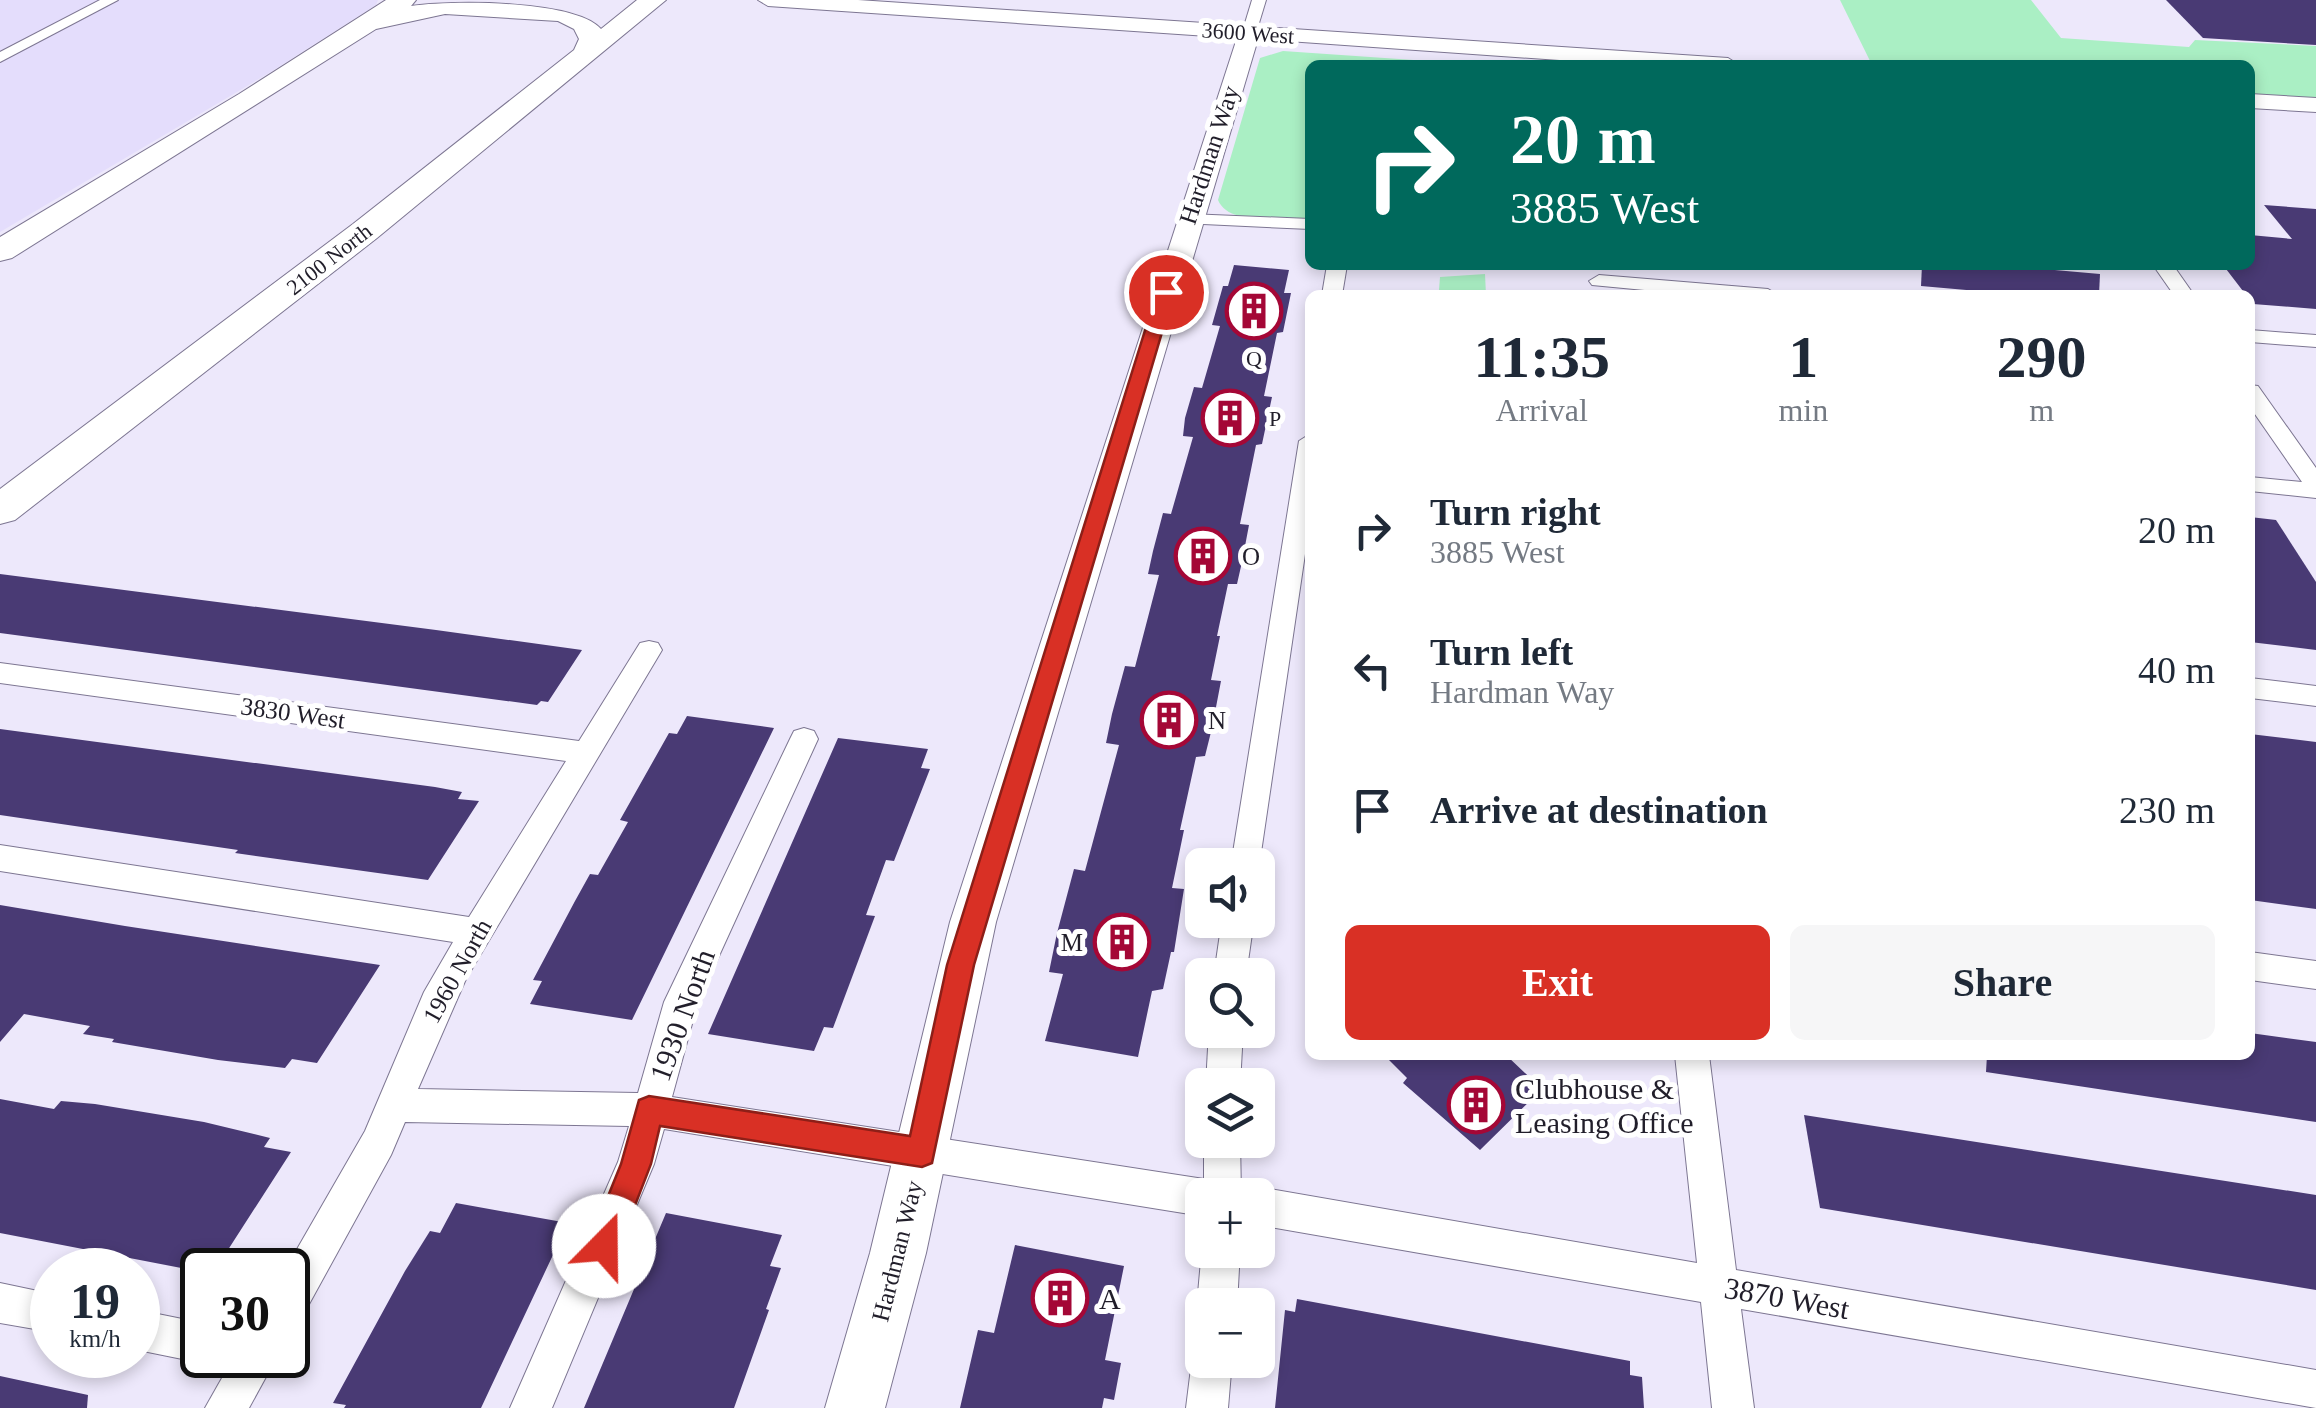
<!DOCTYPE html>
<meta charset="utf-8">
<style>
body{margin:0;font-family:"Times New Roman",serif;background:#f6f6f7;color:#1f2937;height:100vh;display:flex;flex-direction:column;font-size:38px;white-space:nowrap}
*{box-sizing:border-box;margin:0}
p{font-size:32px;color:#747a83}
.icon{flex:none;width:55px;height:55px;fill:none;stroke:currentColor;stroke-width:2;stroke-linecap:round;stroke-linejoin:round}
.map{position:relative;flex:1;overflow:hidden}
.panel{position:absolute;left:1305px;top:290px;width:950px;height:770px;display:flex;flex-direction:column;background:#fff;border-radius:15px;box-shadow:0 5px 15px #0003}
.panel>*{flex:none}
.guide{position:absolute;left:1305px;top:60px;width:950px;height:210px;border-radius:15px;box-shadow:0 5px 15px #0003;background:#00695c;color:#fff;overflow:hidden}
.tools{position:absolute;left:1185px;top:848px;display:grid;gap:20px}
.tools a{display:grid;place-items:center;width:90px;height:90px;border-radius:15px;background:#fff;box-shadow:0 5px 15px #0003;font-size:50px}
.speed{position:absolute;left:30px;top:1248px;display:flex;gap:20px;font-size:50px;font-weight:700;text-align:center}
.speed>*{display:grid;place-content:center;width:130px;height:130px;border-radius:50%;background:#fff;box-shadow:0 5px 15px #0003;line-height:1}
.speed small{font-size:25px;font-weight:400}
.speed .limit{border:5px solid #111;border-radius:15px;background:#fff;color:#111}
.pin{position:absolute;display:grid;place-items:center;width:85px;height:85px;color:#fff;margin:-42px;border:5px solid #fff;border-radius:50%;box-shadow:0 2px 10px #0007}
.me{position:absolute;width:110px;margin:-55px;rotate:22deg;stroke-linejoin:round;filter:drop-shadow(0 0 8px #0008)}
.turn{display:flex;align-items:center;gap:35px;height:210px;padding:0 40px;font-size:45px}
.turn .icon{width:130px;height:130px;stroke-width:2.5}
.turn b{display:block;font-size:70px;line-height:85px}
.eta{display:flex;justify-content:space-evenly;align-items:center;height:170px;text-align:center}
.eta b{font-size:60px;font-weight:700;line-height:70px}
.cta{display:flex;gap:20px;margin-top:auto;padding:20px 40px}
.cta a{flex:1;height:115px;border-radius:15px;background:#d93025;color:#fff;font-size:40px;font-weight:700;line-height:115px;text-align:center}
.cta a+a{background:#f6f6f7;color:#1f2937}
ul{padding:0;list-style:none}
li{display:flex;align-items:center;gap:30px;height:140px;padding:0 40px}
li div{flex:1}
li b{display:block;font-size:38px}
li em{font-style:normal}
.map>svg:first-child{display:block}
.built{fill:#e4ddfc}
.green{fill:#aaefc4}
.building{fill:#493a74}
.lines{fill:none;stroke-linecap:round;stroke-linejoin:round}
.street-casing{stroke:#7d7692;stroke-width:2}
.secondary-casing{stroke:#7d7692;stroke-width:2}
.highway-casing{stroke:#7d7692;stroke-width:2}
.street{fill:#fff;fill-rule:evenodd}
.secondary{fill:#fff;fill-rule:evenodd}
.highway{fill:#fff;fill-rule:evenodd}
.route{fill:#d93025;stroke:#8d1f18;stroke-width:2.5}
.labels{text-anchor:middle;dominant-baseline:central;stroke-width:10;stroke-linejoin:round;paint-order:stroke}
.far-street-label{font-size:22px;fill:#211e2a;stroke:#fff}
.far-poi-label{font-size:22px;fill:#211e2a;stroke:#fff}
.street-label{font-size:25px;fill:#211e2a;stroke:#fff}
.poi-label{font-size:25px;fill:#211e2a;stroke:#fff;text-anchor:start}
.near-street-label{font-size:30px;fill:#211e2a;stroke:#fff}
.near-poi-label{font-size:30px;fill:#211e2a;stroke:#fff;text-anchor:start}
</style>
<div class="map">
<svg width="2316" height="1408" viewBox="0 0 2316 1408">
<rect width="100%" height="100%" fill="#ede8fb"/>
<path class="built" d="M0,0h378l-2,5 -107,68 -269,159z"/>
<g class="green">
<path d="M1840,0h191l30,38 128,9 6,-7 121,6v54l-66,-4v-31h-378z"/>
<path d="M1283,51l203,14h-176v154c-24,-1 -81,8 -92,-19l42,-142z"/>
<path d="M1485,274l1,21h-39l-8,-5 1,-13z"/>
</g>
<g class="building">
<path d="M2166,0h150v45l-113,-7z"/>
<path d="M2264,205l52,4v100l-63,-5 -3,-9h-4l-23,-30h27v-30l42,4z"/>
<path d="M1234,265l55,5 -5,23h7l-8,39 -6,1 -13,63 8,1 -10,47 -6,1 -16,79 9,1 -7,37 -5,22h-9l-11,52h3l-9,44 10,1 -9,47 -7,28 -9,1 -16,73h4l-12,58 12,1 -10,63h-3l-8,37 -11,2 -14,66 -93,-16 18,-67 -14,-2 8,-39 17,-64 11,2 34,-126 -13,-2 6,-29 13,-48 10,1 24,-92 -11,-1 5,-23 10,-38 8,1 22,-77 -10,-1 2,-18 9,-31 8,1 18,-62 -8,-1 11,-39h5z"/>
<path d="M1922,265h77l101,9 -1,21h-76l-102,-9z"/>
<path d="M2250,517l26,3 40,62v68l-66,-8z"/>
<path d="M0,574l436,56 146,20 -34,52 -7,-1 -4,4 -537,-72z"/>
<path d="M687,716l87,12 -142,292 -102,-16 12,-23 -9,-1 42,-79 15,-27 8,1 30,-53 -8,-2 49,-87 8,1z"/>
<path d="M0,729l435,58 27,5 -4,7 21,2 -51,79 -193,-27 3,-3 -238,-35z"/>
<path d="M2250,734l66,8v167l-66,-9z"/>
<path d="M838,738l90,11 -7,19 9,1 -36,92 -8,-1 -20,55 9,1 -42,112 -9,-1 -10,24 -106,-17z"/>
<path d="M0,905l125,21 255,39 -63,98 -25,-4 -7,9 -67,-8 -106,-18 2,-3 -31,-5 7,-8 -66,-12 -24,28z"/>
<path d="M2250,1033l66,9v80l-330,-50 1,-17h263z"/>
<path d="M1384,1055h122l36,34 -62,61 -77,-67 4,-5z"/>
<path d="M0,1099l54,10 7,-8 34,3 109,18 66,16 -6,9 27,5 -76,118 -13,2 -202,-39z"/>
<path d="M1804,1115l512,80v95l-496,-82z"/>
<path d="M456,1203l112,20 -87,185h-137l2,-3 -13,-2 72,-132 25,-40 10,2z"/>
<path d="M666,1213l116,22 -12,31 11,2 -15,41 3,1 -35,98h-150z"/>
<path d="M1015,1245l109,21 -19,94 16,3 -7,37 -10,-2 -2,10h-142l18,-78 16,3z"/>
<path d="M1297,1299l333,62v14l12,2 2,31h-369l10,-98 10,2z"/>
<path d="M0,1376l88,19 -1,13h-87z"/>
</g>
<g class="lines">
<g class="street-casing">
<g id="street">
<path d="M100,0h18l-118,62v-10z"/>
<path d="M1252,0h14l-10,33 -7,4 -7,-4z"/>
<path d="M1188,214l122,5v10l-128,-6v-8z"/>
<path d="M1327,265h20l-5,30h-20z"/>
<path d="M2153,265h20l21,30h-20z"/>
<path d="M1599,275l169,14 10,6h-81l-105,-10 -3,-4z"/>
<path d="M2250,330l66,5v12l-66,-5z"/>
<path d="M2250,385l8,1 58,82v30l-66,-7v-14l52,5 -52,-75z"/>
<path d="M1310,434v86l-52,353v-8h-27l68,-424z"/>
<path d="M649,641l9,2 4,7 -196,329 -48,110 220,4 26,-91 126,-263 4,-8 10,-3 10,3 4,8 -120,263 -26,95 532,82v-39h36l1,55h-39v21l-538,-87 -10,35 -102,244h-42l108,-246 11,-36 -224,-4 -14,33 -89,162 -14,5 -3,-52 80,-139 59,-139 29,-50 -453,-71v-26l469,72 97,-156 -566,-78v-20l579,78 61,-98z"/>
<path d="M2250,678l66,8v20l-66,-8z"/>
<path d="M1222,920h32l-8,55h-32z"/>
<path d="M2250,952l66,9v28l-66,-9z"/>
<path d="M1209,1030h34l-3,55h-34z"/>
<path d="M1675,1055h34l27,215 580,100v38l-575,-99 13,99h-42l-11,-106 -443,-77v-30h-14l14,-8 439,76z"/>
<path d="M1202,1249l38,1 -3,55h-35v12l-5,-12z"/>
<path d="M0,1283l52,11v38l-52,-9z"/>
<path d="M138,1310l64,13v32l14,2 -14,6 -64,-13z"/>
<path d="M1202,1344v16h30l-4,48h-42l6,-48z"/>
<path d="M235,1355h43l-29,53h-44z"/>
</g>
</g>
<g class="secondary-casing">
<g id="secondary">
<path d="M758,0h100l870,58 11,7h-108l-373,-26 -262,883 -70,331 -41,155h-60l45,-155 80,-331 287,-884 -469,-32z"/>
<path d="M2250,94l66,4v14l-66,-4z"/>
</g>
</g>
<g class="highway-casing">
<path id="highway" d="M386,0h30l-5,6c41,-6 165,-6 190,23l36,-29h29l-289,238 -362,282 -15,4v-35l353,-265 221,-174 5,-11 -5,-10 -16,-8 -113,-7 -69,15 -364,229 -12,3v-24l239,-143z"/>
</g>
<use href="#street" class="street"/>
<use href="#secondary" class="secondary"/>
<use href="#highway" class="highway"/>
</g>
<path class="route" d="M1166,287l8,5 -200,673 -42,198 -10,4 -262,-41 -9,38 -36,93 -11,5 -11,-5 -5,-11 33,-82 18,-64 10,-4 261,40 37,-171 210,-673z"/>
<defs>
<g id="building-ring" transform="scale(2.875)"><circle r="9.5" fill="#fff" stroke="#a40736" stroke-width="1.5"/><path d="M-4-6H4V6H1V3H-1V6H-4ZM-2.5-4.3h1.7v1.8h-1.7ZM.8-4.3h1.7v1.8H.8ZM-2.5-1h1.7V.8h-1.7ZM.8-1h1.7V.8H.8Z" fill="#a40736"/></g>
</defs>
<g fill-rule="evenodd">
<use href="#building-ring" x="1254" y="311"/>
<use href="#building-ring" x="1230" y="418"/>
<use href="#building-ring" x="1203" y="556"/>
<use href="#building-ring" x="1169" y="720"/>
<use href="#building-ring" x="1122" y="942"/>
<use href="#building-ring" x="1476" y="1105"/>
<use href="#building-ring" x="1060" y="1298"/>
</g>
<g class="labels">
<g class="far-street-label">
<text transform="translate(1248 33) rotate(4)">3600 West</text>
<text transform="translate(329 259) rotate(-38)">2100 North</text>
</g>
<g class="far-poi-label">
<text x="1254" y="358">Q</text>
<text x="1269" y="418" text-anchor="start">P</text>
</g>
<g class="street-label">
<text transform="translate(1209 155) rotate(-72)">Hardman Way</text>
<text transform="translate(293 713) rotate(8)">3830 West</text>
<text transform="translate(457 971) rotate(-61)">1960 North</text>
<text transform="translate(897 1251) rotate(-76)">Hardman Way</text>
</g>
<g class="poi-label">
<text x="1242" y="556">O</text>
<text x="1208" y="720">N</text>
<text x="1083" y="942" text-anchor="end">M</text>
</g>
<g class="near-street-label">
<text transform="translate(682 1015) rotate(-70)">1930 North</text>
<text transform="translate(1787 1298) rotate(10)">3870 West</text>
</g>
<g class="near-poi-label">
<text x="1515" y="1088">Clubhouse &amp;<tspan x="1515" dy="34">Leasing Office</tspan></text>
<text x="1099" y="1298">A</text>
</g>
</g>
</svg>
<div class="tools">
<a><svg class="icon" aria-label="sound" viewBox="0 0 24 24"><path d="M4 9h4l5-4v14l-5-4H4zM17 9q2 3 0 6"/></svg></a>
<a><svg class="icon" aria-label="search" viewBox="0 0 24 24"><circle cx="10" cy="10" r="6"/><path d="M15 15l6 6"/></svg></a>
<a><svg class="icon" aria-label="layers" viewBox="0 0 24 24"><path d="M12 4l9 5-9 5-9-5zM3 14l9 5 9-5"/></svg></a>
<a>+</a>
<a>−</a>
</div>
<div class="speed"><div>19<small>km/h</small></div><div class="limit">30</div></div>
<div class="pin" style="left:1166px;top:292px;background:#d93025"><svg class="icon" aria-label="arrive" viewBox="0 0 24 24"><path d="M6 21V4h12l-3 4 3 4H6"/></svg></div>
<svg class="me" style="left:604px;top:1246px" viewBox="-20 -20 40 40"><circle r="19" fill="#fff"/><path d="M0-13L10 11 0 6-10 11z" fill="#d93025"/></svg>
<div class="guide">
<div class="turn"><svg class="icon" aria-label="right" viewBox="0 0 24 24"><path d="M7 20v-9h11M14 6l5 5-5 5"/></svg><div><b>20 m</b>3885 West</div></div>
</div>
<section class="panel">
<div class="eta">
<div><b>11:35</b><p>Arrival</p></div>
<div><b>1</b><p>min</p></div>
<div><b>290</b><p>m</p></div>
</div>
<ul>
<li><svg class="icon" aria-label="right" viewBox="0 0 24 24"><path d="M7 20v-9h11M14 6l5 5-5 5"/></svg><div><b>Turn right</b><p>3885 West</p></div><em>20 m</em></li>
<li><svg class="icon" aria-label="left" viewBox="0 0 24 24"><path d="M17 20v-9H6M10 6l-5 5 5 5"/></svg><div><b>Turn left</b><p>Hardman Way</p></div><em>40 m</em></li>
<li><svg class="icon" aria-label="arrive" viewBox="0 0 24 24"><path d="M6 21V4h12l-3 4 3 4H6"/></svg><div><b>Arrive at destination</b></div><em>230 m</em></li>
</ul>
<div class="cta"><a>Exit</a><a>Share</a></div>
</section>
</div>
